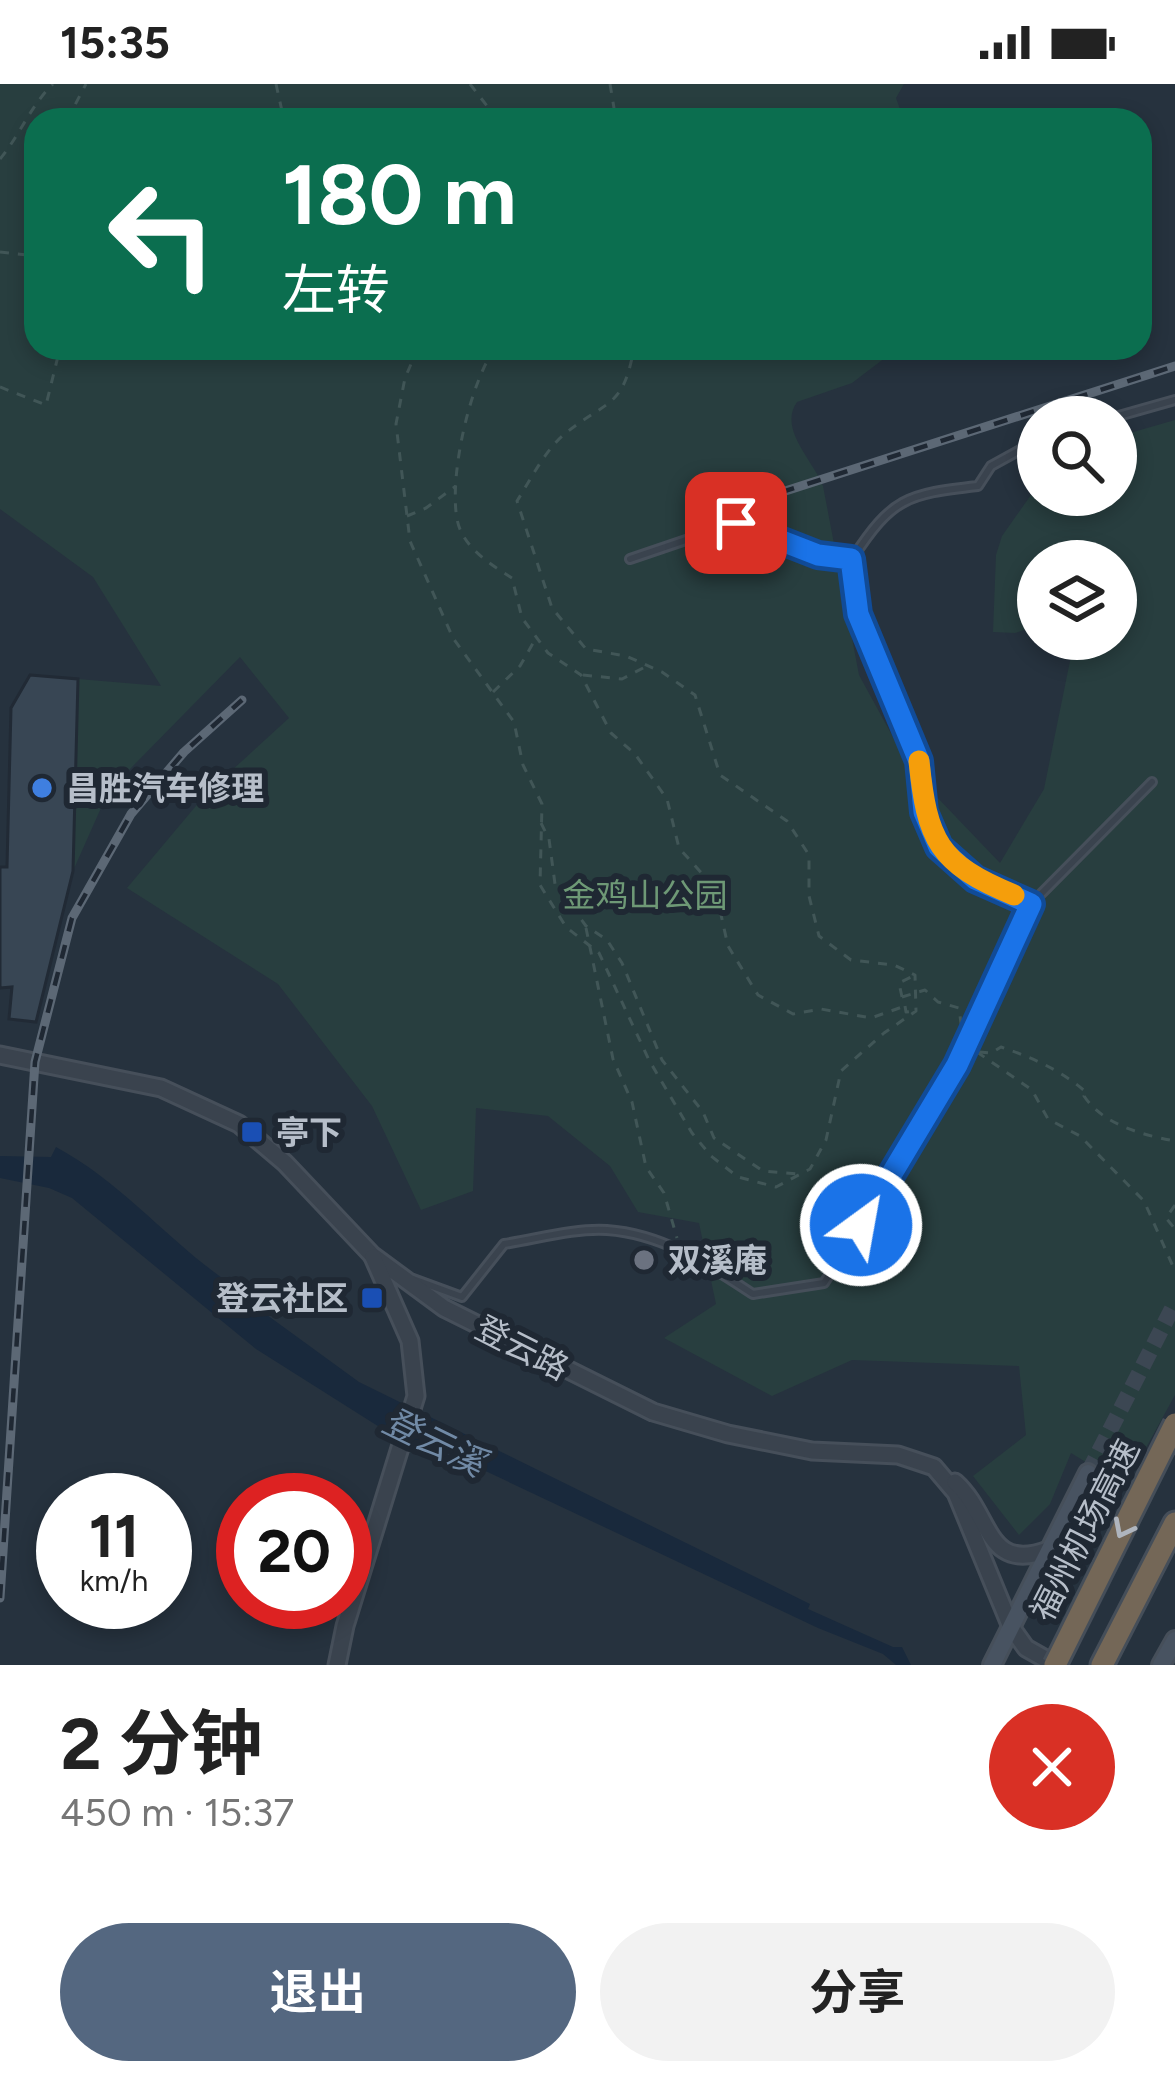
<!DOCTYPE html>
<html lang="zh">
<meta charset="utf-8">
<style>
body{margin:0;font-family:Figtree,"Noto Sans SC",sans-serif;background:#f2f2f2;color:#222;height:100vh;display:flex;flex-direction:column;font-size:45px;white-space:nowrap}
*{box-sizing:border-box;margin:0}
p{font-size:39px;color:#767676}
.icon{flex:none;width:66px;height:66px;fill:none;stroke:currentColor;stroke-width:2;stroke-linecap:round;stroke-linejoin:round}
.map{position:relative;height:1581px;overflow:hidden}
.drawer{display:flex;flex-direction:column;background:#fff;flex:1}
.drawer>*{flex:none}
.banner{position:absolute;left:24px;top:24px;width:1128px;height:252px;border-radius:36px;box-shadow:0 6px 18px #0003;background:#0b6e4f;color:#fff;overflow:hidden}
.controls{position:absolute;left:1017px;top:312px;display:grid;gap:24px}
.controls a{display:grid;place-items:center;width:120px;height:120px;border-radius:50%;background:#fff;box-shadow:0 6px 18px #0003;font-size:60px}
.speed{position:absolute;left:36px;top:1389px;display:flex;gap:24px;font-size:60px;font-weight:700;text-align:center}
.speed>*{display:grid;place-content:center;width:156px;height:156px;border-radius:50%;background:#fff;box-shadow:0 6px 18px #0003;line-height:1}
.speed small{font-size:30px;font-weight:400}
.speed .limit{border:18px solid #d22;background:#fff;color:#111}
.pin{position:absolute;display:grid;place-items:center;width:102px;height:102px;color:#fff;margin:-51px;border-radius:24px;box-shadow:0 6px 18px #0006}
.me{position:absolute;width:132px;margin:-66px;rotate:32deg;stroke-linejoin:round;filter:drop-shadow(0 0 9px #0008)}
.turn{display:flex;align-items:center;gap:42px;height:252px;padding:0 60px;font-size:54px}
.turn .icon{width:156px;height:156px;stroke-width:2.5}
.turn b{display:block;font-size:84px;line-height:102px}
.round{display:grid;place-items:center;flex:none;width:126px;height:126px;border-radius:63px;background:#f2f2f2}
.headline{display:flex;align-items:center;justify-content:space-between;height:204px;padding:0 60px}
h1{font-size:72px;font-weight:700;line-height:90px}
.action{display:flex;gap:24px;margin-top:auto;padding:24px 60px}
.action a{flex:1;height:138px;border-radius:72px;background:#546780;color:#fff;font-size:48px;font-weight:700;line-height:138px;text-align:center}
.action a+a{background:#f2f2f2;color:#222}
.status{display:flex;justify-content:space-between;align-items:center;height:84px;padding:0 60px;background:#fff;direction:ltr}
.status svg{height:33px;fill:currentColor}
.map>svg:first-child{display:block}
.green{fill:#283e3f}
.water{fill:#19293c}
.building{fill:#384654;stroke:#212a35;stroke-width:3}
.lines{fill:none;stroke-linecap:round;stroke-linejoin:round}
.secondary-tunnel{stroke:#3c4753;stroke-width:16;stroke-dasharray:16 8;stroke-linecap:butt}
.service-casing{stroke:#464f5a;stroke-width:12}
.tertiary-casing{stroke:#464f5a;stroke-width:21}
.secondary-casing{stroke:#464f5a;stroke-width:22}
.motorway-casing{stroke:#454e59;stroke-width:27}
.path{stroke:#415657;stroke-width:3;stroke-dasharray:9 9;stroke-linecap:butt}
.service{stroke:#3a434e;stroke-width:6}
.tertiary{stroke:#3a434e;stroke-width:15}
.secondary{stroke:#485361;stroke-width:16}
.motorway{stroke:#746757;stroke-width:21}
.rail-casing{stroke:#5c6875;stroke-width:9}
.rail{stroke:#1f2833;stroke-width:4.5;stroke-dasharray:14;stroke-linecap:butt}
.motorway-bridge-casing{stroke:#454e59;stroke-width:27;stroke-linecap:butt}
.path-bridge{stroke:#415657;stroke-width:3;stroke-dasharray:9 9;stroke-linecap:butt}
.motorway-bridge{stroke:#746757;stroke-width:21}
.oneway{stroke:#afb5be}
.route-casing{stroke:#114b97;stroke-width:30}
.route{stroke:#1a73e8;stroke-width:21}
.slow{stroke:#f59e0b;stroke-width:21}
.shop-dot{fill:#3f7fe0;stroke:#1f2833;stroke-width:4.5}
.transit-dot{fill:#1a4fb4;stroke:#1f2833;stroke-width:4.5}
.worship-dot{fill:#6b7280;stroke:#1f2833;stroke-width:4.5}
.labels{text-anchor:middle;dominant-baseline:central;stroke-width:12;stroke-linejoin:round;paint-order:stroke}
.poi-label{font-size:33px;font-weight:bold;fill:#b6bec9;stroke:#1f2833;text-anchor:start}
.park-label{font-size:33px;fill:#6e9976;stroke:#1f2833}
.street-label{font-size:33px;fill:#b6bec9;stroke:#1f2833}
.water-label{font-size:36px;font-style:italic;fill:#718aa6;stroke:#1f2833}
</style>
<div class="status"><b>15:35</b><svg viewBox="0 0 49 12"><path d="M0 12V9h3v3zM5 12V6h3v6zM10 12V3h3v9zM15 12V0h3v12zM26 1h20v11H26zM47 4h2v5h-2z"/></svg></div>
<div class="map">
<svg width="1175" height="1581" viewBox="0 0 1175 1581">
<rect width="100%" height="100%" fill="#26323e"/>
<path class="green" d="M0,0h904l-8,14 8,22h-868v228h862l-46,35 -55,19c-19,27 16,58 26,84l36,189 52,95 89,93 44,-74 26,-128 11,-22h35v-78h-78v55l-5,1 -3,11 -15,5 -22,-1 3,-77 6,-19 36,-51 -6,-26 6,-1v37h78v-58l59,-17v975l-50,91 -54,-33 -21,51 -31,31 -46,-59 53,-41 -7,-69 -167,-6 -80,36 -108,-58 52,-34 -17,-81 -61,-11 -28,-46 -62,-50 -72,-8 -3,83 -52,19 -49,-104 -94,-122 -151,-96 79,-94 83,-76 -49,-61 -110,112 -29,39 -28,63 5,-192 83,7 -68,-109 -93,-68z"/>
<path class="water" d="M56,1063c80,43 129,118 211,158v10l92,67 451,222 -2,5 85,38h9l9,18h-15l-13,-11 -65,-26 -377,-178 -26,-2 -15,-8 -144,-91 -184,-151 -23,-10 -49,-10v-22l51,1z"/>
<path class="building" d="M30,591l48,4 -5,192 -37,151 -27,-3 3,-32 -12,1v-121h7l4,-159z"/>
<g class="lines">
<path class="secondary-tunnel" d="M1088,1389l87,-170"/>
<g class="service-casing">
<g id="service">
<path d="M1115,333l60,-17"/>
<path d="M1038,356l-47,26 -13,20c-72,8 -86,12 -126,73l6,55 61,147 5,51 15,35 36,32 56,25 121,-122"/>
<path d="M630,475l106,-36 82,32 34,4"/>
<path d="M413,1195l49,18 42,-53c33,-5 70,-16 103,-14 56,4 100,34 146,64l71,-11 95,-149 38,-69 74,-161"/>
</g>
</g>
<g class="tertiary-casing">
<g id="tertiary">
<path d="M0,971l161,33 78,36 46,39 87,92 72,53 209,104 75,22 84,17 86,4 36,12 22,26 55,134 15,21 30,17"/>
<path d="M955,1398c37,33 30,91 93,68"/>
<path d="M337,1581l8,-39 71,-230 -6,-55 -37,-84"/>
</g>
</g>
<g class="secondary-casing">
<g id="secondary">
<path d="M992,1581l96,-192"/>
<path d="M1161,1581l14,-25"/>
</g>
</g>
<g class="motorway-casing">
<path id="motorway" d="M1102,1581l73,-142"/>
</g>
<g class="path">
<path d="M276,0l8,36"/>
<path d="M470,0l28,36"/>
<path d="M610,0l6,36"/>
<path d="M67,36l19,-36"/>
<path d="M0,75c20,-24 31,-54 53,-75"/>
<path d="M0,168l36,4"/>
<path d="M495,264c-25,35 -46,127 -38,171 5,28 33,45 55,59l10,40 26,35 33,22 30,58 24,21 32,45 12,49 36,40 13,58 30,49 35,19 28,-5 50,9 34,-12"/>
<path d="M0,303l46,18 14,-57"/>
<path d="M407,432l19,-8 30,-22"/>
<path d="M583,591l39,4 25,-13"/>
<path d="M493,608l27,-26 16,-28"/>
<path d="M541,739l8,16 6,45 31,42 21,14 15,23 40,97 41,52 11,26 49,33 35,3"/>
<path d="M586,844l27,131 19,43 14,65 18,26 13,45"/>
<path d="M902,913l23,-7 13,12 21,6 3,23"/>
<path d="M902,913l-3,-14 16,-8"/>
<path d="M905,922l1,6 10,-1"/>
<path d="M977,968l55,38 16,29 32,17 64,65 31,70"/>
<path d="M979,968l12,1 10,-6c32,11 60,23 86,46l-3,3c19,29 59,39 91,45"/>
<path d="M1175,1121l-9,13 9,11"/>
</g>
<use href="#service" class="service"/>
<use href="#tertiary" class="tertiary"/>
<use href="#secondary" class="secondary"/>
<use href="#motorway" class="motorway"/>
<g class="rail-casing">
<g id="rail">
<path d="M754,417l421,-135"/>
<path d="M0,1514l35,-536 37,-144 59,-104 53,-62 58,-52"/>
</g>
</g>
<use href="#rail" class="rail"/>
<g class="motorway-bridge-casing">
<path id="motorway-bridge" d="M1055,1581l120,-241"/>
</g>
<path class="path-bridge" d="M418,264l-13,30 -9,46 14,117 43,97 61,84 9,43 19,39 -2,81 26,42 33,26 50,107 43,73 19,23 27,21 38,10 34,-18 16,-29 15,-69 43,-38 32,-22 -1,-36 -21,-10 -43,-5 -32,-24 -10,-40v-41l-22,-34 -67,-46 -25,-80 -33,-23 -36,-16 -40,-7 -34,-41 -35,-107c14,-22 29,-53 50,-69 42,-33 56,-24 67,-84"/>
<use href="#motorway-bridge" class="motorway-bridge"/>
</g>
<defs><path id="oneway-chevron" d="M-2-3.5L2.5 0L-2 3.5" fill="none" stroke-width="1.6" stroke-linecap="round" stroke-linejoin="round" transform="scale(3)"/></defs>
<use class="oneway" href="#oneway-chevron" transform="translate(1123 1445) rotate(117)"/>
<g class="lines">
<g class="route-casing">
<path id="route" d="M736,439l82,32 33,4 7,55 61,147 5,51 15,35 36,32 56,25 -74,161 -96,160"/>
</g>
<use href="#route" class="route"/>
<path class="slow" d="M919,677c8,79 19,103 95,134"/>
</g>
<circle class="shop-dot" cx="42" cy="704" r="12"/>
<g class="transit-dot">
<rect x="240" y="1036" width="24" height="24" rx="6"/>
<rect x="360" y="1202" width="24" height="24" rx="6"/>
</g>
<circle class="worship-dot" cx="644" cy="1176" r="12"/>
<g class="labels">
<g class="poi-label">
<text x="66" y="704">昌胜汽车修理</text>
<text x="276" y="1048">亭下</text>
<text x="668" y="1176">双溪庵</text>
<text x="348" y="1214" text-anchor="end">登云社区</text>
</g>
<g class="park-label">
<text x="645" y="811">金鸡山公园</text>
</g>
<g class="street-label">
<text transform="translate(522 1264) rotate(27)">登云路</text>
<text transform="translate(1085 1446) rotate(-63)">福州机场高速</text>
</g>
<g class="water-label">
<text transform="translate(434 1358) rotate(26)">登云溪</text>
</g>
</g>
</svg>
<div class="controls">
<a><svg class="icon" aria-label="search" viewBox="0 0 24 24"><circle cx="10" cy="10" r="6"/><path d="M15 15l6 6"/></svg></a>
<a><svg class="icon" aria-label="layers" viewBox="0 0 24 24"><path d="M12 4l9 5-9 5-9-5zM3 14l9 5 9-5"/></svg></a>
</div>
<div class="speed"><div>11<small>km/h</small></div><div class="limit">20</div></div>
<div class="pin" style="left:736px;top:439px;background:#d93025"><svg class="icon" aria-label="arrive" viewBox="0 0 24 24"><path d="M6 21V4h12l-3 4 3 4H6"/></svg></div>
<svg class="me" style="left:861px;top:1141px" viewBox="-20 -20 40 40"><circle r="17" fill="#1a73e8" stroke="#fff" stroke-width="3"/><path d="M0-11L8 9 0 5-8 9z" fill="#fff"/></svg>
<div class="banner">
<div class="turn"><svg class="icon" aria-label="left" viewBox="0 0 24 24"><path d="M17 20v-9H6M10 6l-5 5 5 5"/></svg><div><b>180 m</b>左转</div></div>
</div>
</div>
<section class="drawer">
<div class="headline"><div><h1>2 分钟</h1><p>450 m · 15:37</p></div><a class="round" style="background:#d93025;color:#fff"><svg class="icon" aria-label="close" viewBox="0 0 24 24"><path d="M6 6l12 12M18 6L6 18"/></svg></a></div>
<div class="action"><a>退出</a><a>分享</a></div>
</section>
